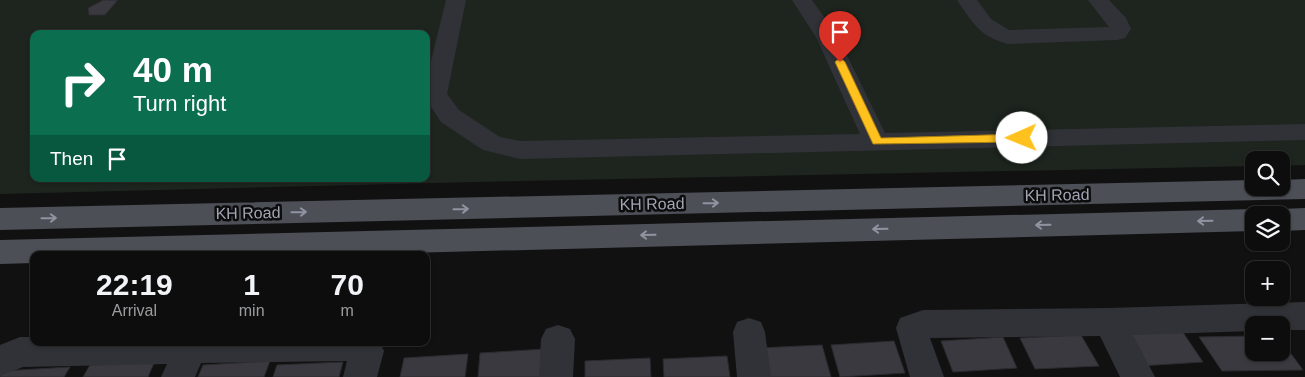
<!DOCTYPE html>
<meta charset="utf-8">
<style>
body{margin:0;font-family:Helvetica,sans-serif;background:#161617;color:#f1f3f6;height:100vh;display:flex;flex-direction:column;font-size:19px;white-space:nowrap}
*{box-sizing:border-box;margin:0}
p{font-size:16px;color:#9a9c9e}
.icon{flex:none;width:28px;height:28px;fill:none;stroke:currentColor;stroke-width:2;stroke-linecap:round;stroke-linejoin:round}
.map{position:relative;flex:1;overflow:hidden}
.drawer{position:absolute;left:30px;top:251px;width:400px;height:95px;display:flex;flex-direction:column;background:#0d0d0e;border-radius:10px;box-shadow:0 1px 4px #0004,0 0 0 1px #2d2d2e}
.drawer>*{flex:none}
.guide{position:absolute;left:30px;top:30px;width:400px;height:152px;border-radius:10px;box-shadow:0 1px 4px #0004,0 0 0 1px #2d2d2e;background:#0b6e4f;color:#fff;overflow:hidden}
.tools{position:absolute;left:1245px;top:151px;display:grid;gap:10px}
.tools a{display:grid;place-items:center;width:45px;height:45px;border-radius:10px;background:#0d0d0e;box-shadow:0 1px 4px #0004,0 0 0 1px #2d2d2e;font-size:25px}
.pin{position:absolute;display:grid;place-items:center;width:42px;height:42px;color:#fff;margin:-51px -21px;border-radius:50% 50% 50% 0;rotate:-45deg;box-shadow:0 0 5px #0007}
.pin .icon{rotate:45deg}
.me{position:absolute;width:55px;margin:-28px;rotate:269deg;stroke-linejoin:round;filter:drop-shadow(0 0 4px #0008)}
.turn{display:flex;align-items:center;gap:18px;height:105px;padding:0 20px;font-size:22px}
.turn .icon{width:65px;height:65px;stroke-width:2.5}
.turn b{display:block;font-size:35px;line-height:42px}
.then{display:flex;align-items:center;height:48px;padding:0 20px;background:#0003;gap:10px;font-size:19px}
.eta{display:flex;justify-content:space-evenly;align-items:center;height:85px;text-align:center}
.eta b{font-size:30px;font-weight:800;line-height:35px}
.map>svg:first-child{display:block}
.green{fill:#1d251e;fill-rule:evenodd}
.building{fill:#3a393f;stroke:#2b2a2e}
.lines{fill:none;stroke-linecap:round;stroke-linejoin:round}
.minor{fill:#313237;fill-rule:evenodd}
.major{fill:#4d4f57;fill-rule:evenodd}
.oneway{stroke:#9094a1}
.route{fill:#fec11d;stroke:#a57d13}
.labels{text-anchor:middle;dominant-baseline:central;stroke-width:5;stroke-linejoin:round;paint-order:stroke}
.street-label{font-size:16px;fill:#a1a5b4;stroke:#0c0c0d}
</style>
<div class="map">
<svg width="1305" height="377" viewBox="0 0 1305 377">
<rect width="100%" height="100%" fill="#111112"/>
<path class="green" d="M0,0h1305v165l-24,1v-6h-27v6l-780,16 -474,12zM34,34h392v145h-392z"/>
<g class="building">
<path d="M103,0h15l-13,15h-16l-1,-7z"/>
<path d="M1182,331l21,31 -63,4 -19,-32z"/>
<path d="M1081,335l18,31 -64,3 -15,-31z"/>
<path d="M1254,336v16h27v-12l22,30 -81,1 -23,-34z"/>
<path d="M1003,337l14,31 -64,4 -12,-31z"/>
<path d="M894,341l11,32 -65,4 -9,-32z"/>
<path d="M822,345l9,32h-67l-5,-29z"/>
<path d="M545,349l-1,28h-66l2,-24z"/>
<path d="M468,354l-3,23h-65l4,-19z"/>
<path d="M727,356l3,21h-66l-1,-18z"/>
<path d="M650,358l1,19h-66v-16z"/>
<path d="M270,361l-6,16h-66l5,-12z"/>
<path d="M343,362l-4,15h-66l4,-12z"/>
<path d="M154,363l-6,14h-65l7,-12z"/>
<path d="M70,367l-6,10h-64l2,-6z"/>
</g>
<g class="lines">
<g class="minor">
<path d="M446,0h20l-19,94 12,16 41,27 20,4 340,-7 -44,-97 -24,-37h20l26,37 47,96 420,-9v16l-785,19 -37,-9 -42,-28 -15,-23v-18z"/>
<path d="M957,0h20l14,19 18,11 100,-3 -21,-27h21l17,18 5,11 -6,9 -8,2 -109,4c-29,-8 -35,-21 -51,-44z"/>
<path d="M1305,302v28h-24v-5h-27v6l-121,4 22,42h-35l-20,-41 -170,2 14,39h-34l-14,-49 4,-10 23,-8 186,-2z"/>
<path d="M749,318l12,4 4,10 6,45h-34l-4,-45 4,-10z"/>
<path d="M558,325l12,4 5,10 -2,38h-34l2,-38 5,-10z"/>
<path d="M20,337h14v5h346l4,9 -7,26h-34l4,-16 -146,2 -6,14h-34l6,-13 -144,3 -23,9v-31z"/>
</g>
<g class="major">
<path d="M1305,179v20l-1305,31v-22l1254,-28v8h27v-8z"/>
<path d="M1305,208v22l-24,1v-16h-12l2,-3 10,-3z"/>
<path d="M1254,209l10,3 2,3h-12v16l-924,24h-296v8l-34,1v-24z"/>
</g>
</g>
<defs><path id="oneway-shaft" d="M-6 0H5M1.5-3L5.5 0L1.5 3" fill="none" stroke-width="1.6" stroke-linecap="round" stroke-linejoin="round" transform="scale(1.25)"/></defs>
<g class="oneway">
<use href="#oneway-shaft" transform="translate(711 203) rotate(-1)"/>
<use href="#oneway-shaft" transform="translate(461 209) rotate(-1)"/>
<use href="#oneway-shaft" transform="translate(299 212) rotate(-1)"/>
<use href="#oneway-shaft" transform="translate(49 218) rotate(-1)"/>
<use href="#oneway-shaft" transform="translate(1205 221) rotate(179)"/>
<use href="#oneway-shaft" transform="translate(1043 225) rotate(179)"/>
<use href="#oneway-shaft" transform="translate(880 229) rotate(179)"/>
<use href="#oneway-shaft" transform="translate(648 235) rotate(179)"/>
</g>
<path class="route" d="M837,60h6l2,2 36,76 141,-4 6,4 -6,4 -149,2 -38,-82z"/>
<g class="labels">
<g class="street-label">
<text transform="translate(1057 195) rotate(-1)">KH Road</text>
<text transform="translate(652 204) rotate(-1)">KH Road</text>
<text transform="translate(248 213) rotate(-1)">KH Road</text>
</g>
</g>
</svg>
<div class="tools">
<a><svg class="icon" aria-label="search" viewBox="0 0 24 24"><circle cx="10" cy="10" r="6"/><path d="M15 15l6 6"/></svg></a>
<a><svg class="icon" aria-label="layers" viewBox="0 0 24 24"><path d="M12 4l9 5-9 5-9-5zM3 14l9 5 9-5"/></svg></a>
<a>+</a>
<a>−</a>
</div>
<div class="pin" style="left:840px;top:62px;background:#d93025"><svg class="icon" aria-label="arrive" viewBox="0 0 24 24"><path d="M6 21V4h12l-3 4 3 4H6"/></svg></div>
<svg class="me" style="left:1022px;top:138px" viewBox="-20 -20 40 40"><circle r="19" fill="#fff"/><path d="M0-13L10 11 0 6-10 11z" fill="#fec11d"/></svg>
<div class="guide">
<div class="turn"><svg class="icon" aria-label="right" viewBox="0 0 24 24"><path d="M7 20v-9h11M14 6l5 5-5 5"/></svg><div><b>40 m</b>Turn right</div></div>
<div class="then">Then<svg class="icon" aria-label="arrive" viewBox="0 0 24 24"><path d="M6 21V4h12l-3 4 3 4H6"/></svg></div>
</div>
<section class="drawer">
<div class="eta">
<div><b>22:19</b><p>Arrival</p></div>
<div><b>1</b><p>min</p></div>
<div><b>70</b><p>m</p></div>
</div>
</section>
</div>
